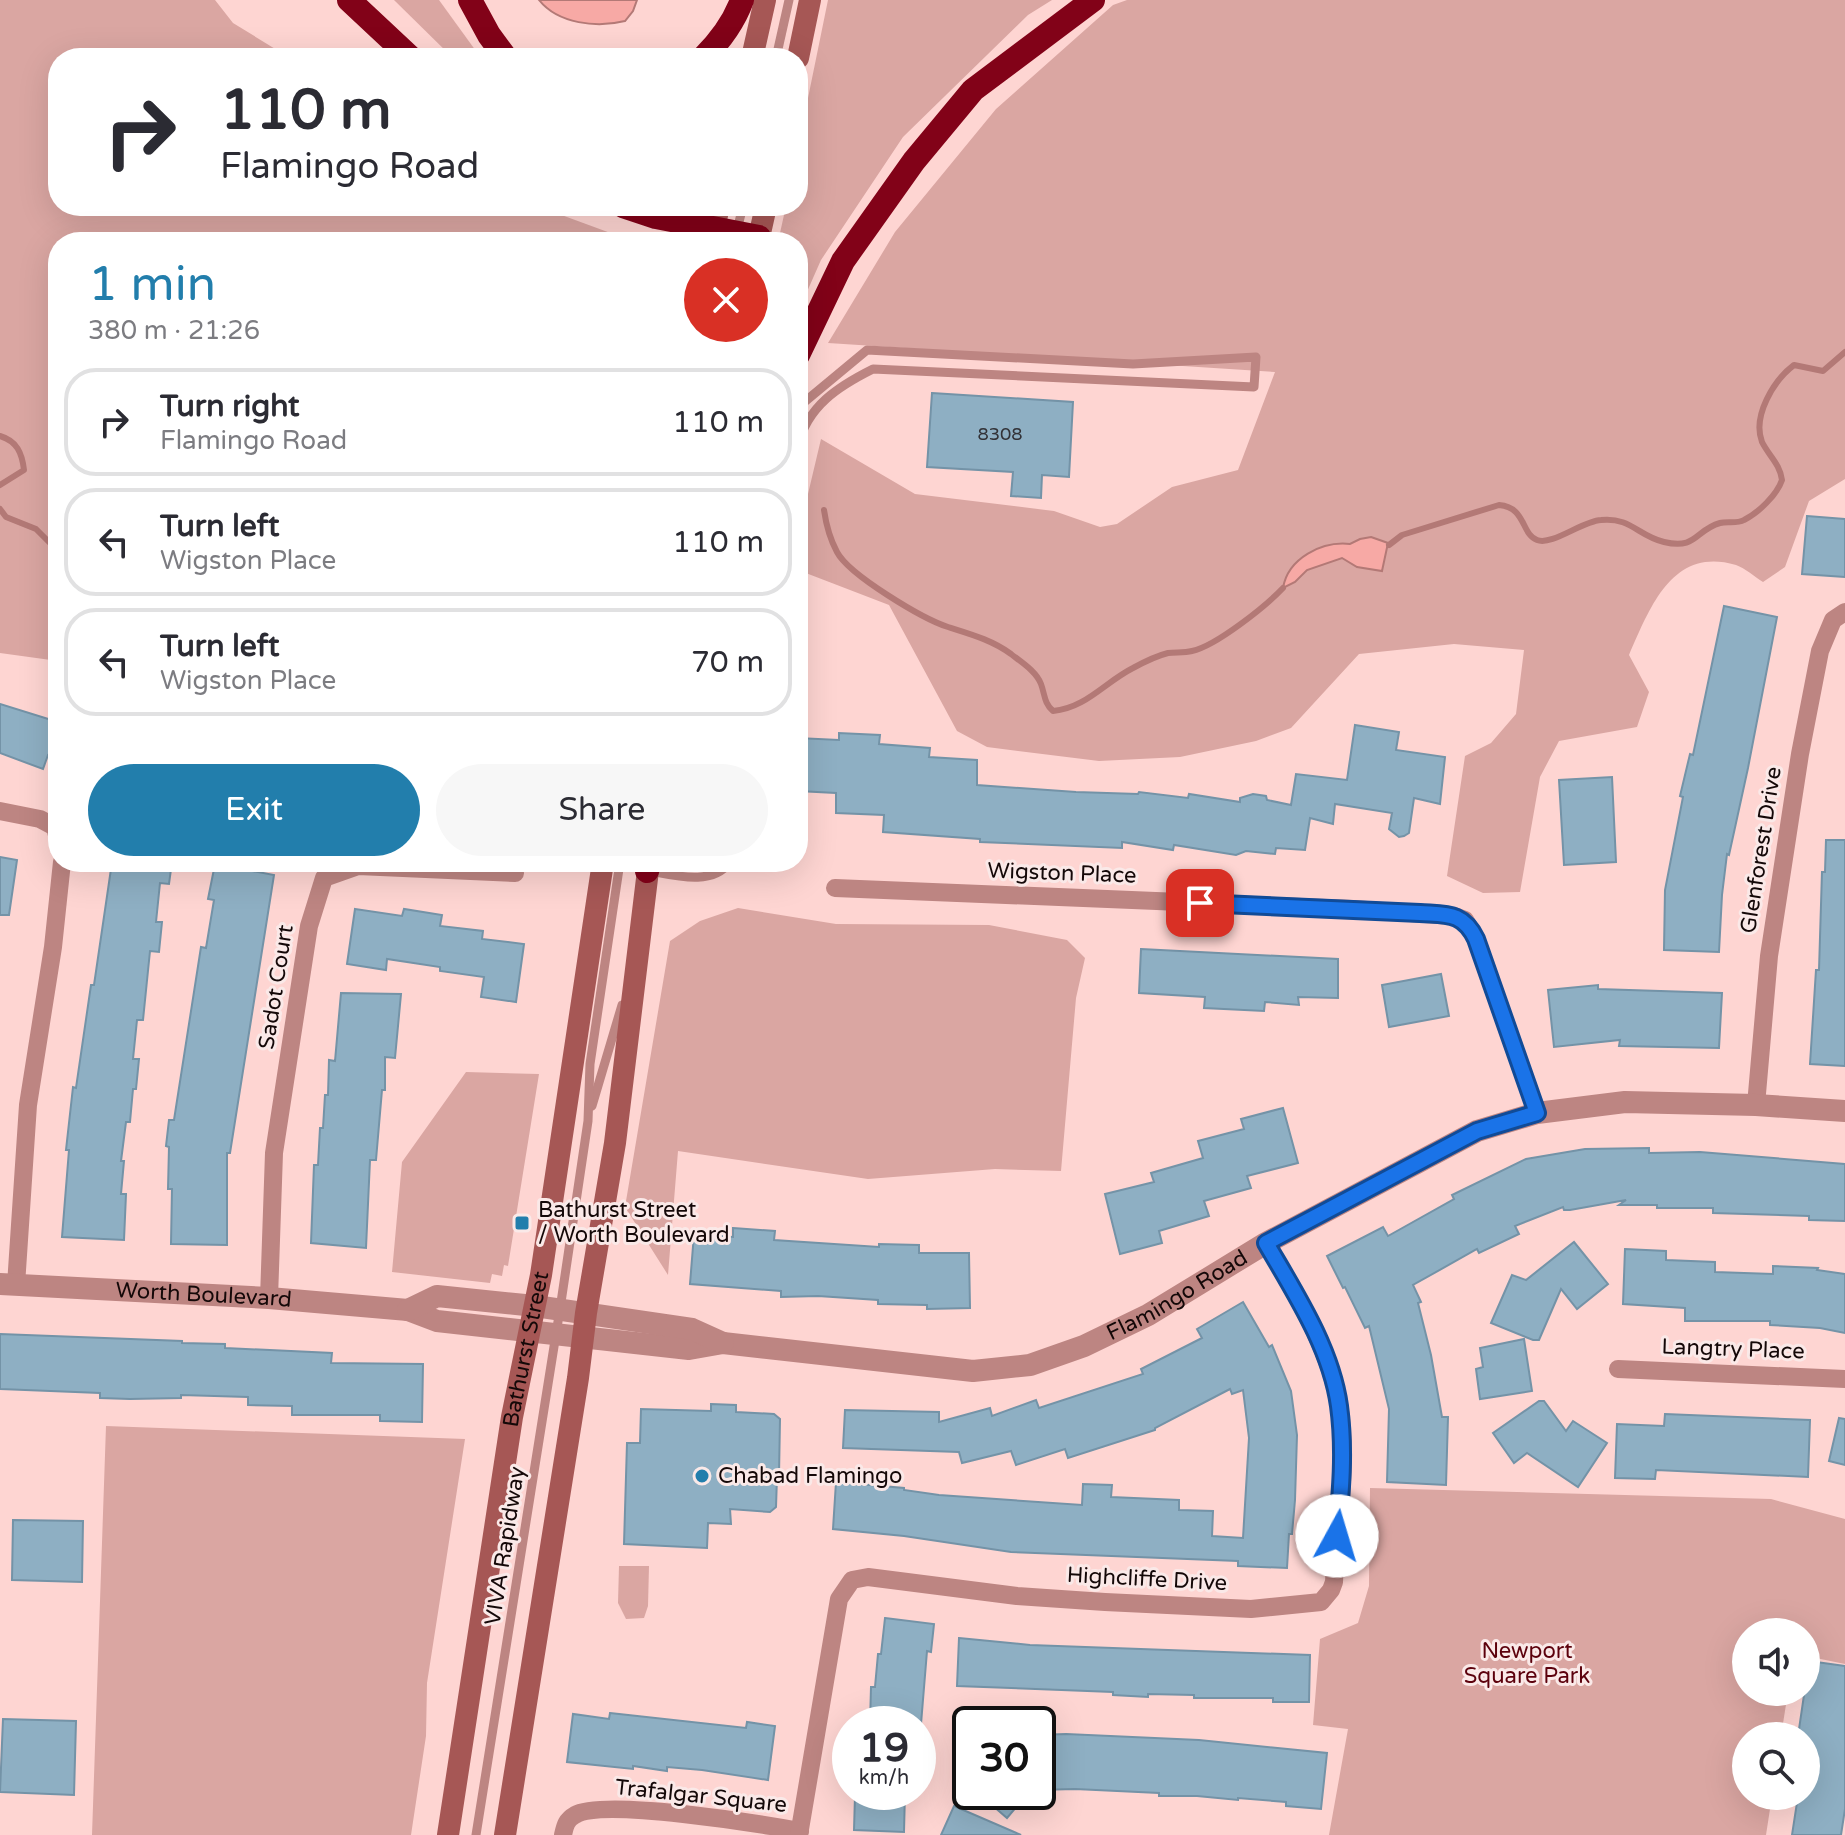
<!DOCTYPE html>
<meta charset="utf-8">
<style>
body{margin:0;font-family:"Varela Round",sans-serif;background:#f7f7f7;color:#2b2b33;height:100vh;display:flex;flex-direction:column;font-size:30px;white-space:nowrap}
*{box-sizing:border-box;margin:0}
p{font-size:26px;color:#7c7c81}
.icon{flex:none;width:44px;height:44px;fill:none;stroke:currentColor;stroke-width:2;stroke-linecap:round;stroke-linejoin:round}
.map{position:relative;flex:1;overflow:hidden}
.side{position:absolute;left:48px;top:232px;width:760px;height:640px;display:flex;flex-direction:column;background:#fff;border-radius:32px;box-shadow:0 8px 32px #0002}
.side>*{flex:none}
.banner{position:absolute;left:48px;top:48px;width:760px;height:168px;border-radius:32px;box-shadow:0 8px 32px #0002;background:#fff;color:#2b2b33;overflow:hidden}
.fabs{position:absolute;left:1732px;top:1618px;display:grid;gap:16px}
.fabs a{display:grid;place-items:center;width:88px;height:88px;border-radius:50%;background:#fff;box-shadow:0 8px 32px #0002;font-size:40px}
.speed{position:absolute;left:832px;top:1706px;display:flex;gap:16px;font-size:40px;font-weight:700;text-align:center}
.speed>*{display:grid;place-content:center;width:104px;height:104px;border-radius:50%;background:#fff;box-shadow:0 8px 32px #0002;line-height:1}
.speed small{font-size:20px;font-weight:400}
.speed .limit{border:4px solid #111;border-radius:12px;background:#fff;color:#111}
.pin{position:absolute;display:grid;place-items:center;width:68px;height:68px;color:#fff;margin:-34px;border-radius:16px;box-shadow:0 4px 12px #0006}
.me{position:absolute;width:88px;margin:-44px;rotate:6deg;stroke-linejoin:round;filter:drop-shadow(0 0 6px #0008)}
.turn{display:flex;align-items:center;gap:28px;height:168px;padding:0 40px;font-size:36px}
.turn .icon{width:104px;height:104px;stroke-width:2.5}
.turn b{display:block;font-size:56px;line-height:68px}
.round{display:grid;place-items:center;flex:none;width:84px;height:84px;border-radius:42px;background:#f7f7f7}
.head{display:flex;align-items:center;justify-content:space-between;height:136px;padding:0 40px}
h1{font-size:48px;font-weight:600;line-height:60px;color:#227eac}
.action{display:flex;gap:16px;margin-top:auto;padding:16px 40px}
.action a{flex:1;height:92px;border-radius:48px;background:#227eac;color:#fff;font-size:32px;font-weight:600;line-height:92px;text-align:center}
.action a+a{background:#f7f7f7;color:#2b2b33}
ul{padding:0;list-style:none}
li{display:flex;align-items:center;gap:24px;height:108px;margin:0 16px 12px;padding:0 24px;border:4px solid #e1e1e2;border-radius:32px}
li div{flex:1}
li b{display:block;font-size:30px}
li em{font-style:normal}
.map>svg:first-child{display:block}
.green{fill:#daa6a2}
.water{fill:#f7a9a5;stroke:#b37976;stroke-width:2}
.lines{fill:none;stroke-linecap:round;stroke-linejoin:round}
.stream{stroke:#b37976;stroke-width:6}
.building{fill:#8eafc3;stroke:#7493a7;stroke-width:2}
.service{stroke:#bd8582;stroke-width:9}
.minor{stroke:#bd8582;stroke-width:18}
.tertiary{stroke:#bd8582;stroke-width:22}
.secondary{stroke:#a65755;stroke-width:22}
.motorway{stroke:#820218;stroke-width:24}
.route-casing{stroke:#114b97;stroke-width:20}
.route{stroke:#1a73e8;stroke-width:14}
.poi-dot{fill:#227eac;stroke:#fae9e8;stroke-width:3}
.labels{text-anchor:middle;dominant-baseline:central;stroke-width:6;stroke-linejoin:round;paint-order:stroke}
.number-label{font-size:18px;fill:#323237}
.street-label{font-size:22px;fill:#140808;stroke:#fae9e8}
.poi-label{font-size:22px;fill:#140808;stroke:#fae9e8;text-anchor:start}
.park-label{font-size:22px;fill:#5c000c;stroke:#fae9e8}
</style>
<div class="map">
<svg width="1845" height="1835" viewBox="0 0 1845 1835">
<rect width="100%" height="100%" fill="#fed5d2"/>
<g class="green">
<path d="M0,0h215l18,23 57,35h-232v148h479l98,36h-577v419l-58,-8z"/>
<path d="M394,0h45l42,58h-28z"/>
<path d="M828,0h224l-24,15 -125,122 -82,123 -23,52v-70h-20l8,-36h12v-59z"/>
<path d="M1127,0h718v479l-36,22 -24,66 -22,15c-8,-5 -18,-14 -27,-17 -64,-19 -86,43 -107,90l20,37 -12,35 -78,14 -19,36 -20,115 -37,1 -36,-17 18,-120 26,-13 25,-29 8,-64 -70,-6 -95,10 -68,74 -35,13 -76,16 -81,4 -112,-14 -30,-16 -68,-126 -91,-35 1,-38 22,-93 94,55 139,17 46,16 17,-3 55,-37 66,-17 37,-98 -447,-29 67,-111 101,-123 117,-104z"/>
<path d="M738,908l98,16 153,1 78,15 18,18 -9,40 -15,173 -66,-2 -127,10 -190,-28 -10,124 -43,-68 45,-266 30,-20z"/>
<path d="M466,1072l73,2 -31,192 -4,-1 -2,11 -10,-2 -2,9 -98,-11 10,-110z"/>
<path d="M106,1426l359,13 -38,244 -1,53 -15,99h-319z"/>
<path d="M1370,1488l401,11 74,20v145l-39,-8v-24h-60v60h42l-7,44h-35v60h26l-6,39h-437l19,-106 -35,-4 7,-86 38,-16 11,-37z"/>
<path d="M619,1566h30l-1,40 -4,12 -18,1 -8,-16z"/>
</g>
<g class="water">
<path d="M539,0h98l-4,11 -8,10c-28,7 -67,3 -86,-21z"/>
<path d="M1371,537l17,6 -6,28 -25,-4 -15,-9 -35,12 -12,12 -12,6c5,-30 39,-47 67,-44l10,-5z"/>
</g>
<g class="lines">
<g class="stream">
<path d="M0,436c17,5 22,17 24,34l-24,15"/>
<path d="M0,509l6,8 30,12 22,22"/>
<path d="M824,510c2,14 6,29 13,42 12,23 86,67 111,75 22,7 44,13 63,27 10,8 25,17 30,30 4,11 3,19 12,27 33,-3 52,-29 80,-43 11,-6 23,-12 35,-15 8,-1 16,0 24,-2 24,-5 74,-45 91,-63"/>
<path d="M1389,545l13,-10 97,-30c27,2 22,29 38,35 15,6 45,-19 64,-20 30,-3 37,16 63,22 33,8 31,-12 56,-19 7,-2 17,1 24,-3 14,-7 33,-25 38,-40 -2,-16 -13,-24 -20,-38 -10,-26 12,-62 32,-77l29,6 22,-19"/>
</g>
</g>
<g class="building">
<path d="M932,393l141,9 -4,75 -27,-2 -1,23 -30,-2 2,-24 -86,-5z"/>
<path d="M1807,516l38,3v58l-43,-3z"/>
<path d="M1724,606l53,11 -29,151 -19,87 -2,-1 -5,41 -3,57 -55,-2 1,-60 18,-93 -3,-1 10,-42 3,1z"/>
<path d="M0,704l58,18v37l-10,-4 -5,14 -43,-16z"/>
<path d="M1355,725l44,7 -3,18 49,7 -5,47 -26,-6 -5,35 -5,3 -5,1 -10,-8 3,-16 -57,-9 -2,20 -23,-6 -5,32 -29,-2 -1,6 -29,-3 -10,4 -62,-10 -1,5 -51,-8v6l-142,-6v-3l-97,-7 1,-17 -48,-2v-20l-38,-2v-53l41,2v-7l41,2 -1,9 51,4 -1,9 48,3v25l99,7 62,2 1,-2 49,6 1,-4 51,8v-4l13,-4 13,2 1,4 24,5 5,-31 51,6z"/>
<path d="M1612,777l4,85 -52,3 -5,-85z"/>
<path d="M1826,840h19v226l-35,-2 6,-94h3l3,-98h3z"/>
<path d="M0,857l17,3 -8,55h-9z"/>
<path d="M112,862h60l-3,22 -9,-1 -4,39h6l-3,30 -9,-1 -7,69h-6l-4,39h6l-3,30h-3l-3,33h-4l-5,39h3l-3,33h5l-2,46 -62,-3 7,-87h-3l7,-63 3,1 15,-103h3z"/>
<path d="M215,864l59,11 -44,278h-3v92l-56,-1 1,-55h-4l1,-42 -3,-1 3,-26h5l27,-173 5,1 8,-48 -6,-1z"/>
<path d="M355,909l47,7 2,-7 38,6 -2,11 43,5 -1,8 42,5 -8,58 -35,-5 3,-20 -44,-6v-4l-53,-8 -1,11 -39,-6z"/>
<path d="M1141,949l197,10v39l-40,-1 1,8 -34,-3 -1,9 -60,-3 1,-11 -66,-4z"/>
<path d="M1441,974l8,42 -60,11 -7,-42z"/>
<path d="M1598,985v4l124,4 -3,55 -100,-2 1,-6 -66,7 -6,-57z"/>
<path d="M341,993l60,1 -6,64 -10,-1v33h-3l-6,70h-6l-4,88 -55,-5 3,-78h4l2,-37h3l2,-33h3l1,-35 6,1z"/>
<path d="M1283,1108l15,55 -51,13 4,12 -47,13 5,15 -50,15 3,12 -42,11 -15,-60 49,-12 -3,-9 52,-15 -5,-17 46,-12 -3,-10z"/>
<path d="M1649,1148v5l51,-1 145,12v57l-36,-1v-4l-96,-3v-5h-56v-3h-38l7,-5 -56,10h-6l-1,-3 -48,19 4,8 -40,19 -2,-4 -64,36 8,17 -3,1 13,52 11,62h6l-2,68 -59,-3 2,-73 -20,-83 -4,2 -20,-41 -2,1 -16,-32 56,-29 5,9 66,-37 -2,-4 74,-36 59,-10z"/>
<path d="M733,1228l42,3 -1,9 105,7v-3l40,1v8h50l1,55 -43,1v-4l-49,-1v-4l-60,-4 -37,1v-6l-91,-7 4,-50 39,3z"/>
<path d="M1574,1242l34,42 -31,25 -16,-20 -22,51h-6l-42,-17 21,-48 14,5z"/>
<path d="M1625,1249l41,2v9l49,2v10l58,2v-8l45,2 -1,2 28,4v59l-25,-5 -50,-3v-4h-85v-13l-62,-4z"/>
<path d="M1243,1302l26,45 3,-2 19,46 6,44 -2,65 -3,34h-3l-2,34 -49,-2v-5l-227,-9 -107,-16 -71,-7 3,-47 68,6v2l35,5 143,10 1,-21 29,1 -1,12 68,3v10l34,1 -1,25 31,2 6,-100 -6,-48 -11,4 -2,-5 -75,39v2l-87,28 -3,-9 -49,16 -5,-14 -49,12 -3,-11 -116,-4 2,-38 94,2v10l51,-14 2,8 44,-16 3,8 104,-34 -2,-5 61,-31 -5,-9z"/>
<path d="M0,1334l182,7v2l43,1v4l107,5 -1,10 92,1 -1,58 -42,-1v-6h-88v-9l-44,-1v-8l-67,-2v3l-51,1 -30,-1v-5l-100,-4z"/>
<path d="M1524,1339l8,52 -52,8 -4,-30 7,-2 -3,-19z"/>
<path d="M1539,1401h5l22,30 7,-10 34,22 -29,44 -51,-34 -13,10 -21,-30z"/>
<path d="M711,1404l25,1v7l38,2 6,5 -1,56 -2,2 -1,30 -6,5 -40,-3 1,15 -23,-1 -1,25 -83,-4 3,-101h13l1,-34 70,2z"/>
<path d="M1665,1414l145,6 -2,57 -152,-7 -1,9 -40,-1 2,-54 47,2z"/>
<path d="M1839,1418l6,1v46l-16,-4z"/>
<path d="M13,1520l70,1 -1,61 -70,-2z"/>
<path d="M885,1618l49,6 -3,28 -4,-1 -6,73h-51l1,-37h4l3,-33h3z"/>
<path d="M959,1638l71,7 280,10 -1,47h-36v-4h-79v-3l-46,-1v3l-35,-2v-3l-156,-6z"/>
<path d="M1809,1661l36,5v143l-4,26h-49l6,-39h8v-60h-8z"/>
<path d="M610,1713l136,15 1,-6 28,4 -7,54 -66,-10 -35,-3v4l-34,-5v3l-66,-7 6,-48 36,5z"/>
<path d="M3,1719l73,2 -2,74 -74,-3z"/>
<path d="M1066,1734l133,6 128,13 -6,56 -35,-3v-4l-48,-4v2l-41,-4h-38v-3l-84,-4 -37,1v-55z"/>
<path d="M862,1792h43l-1,40 -50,-2 1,-34 6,1z"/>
<path d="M977,1792h52l-22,26z"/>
<path d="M954,1806l67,29h-80z"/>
</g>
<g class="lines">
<g class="service">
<path d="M776,58l13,-58"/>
<path d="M737,230l6,-24"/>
<path d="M798,420l4,-16 65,-54 266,14 123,-7 -2,30 -381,-18c-34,17 -66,37 -75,77"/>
<path d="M650,871c27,5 62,15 80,-9"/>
<path d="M592,1106l30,-101"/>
<path d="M476,1835l84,-526 28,-188 2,-57 30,-202"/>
</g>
<g class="minor">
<path d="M0,811l40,8 15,8 3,12"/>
<path d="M835,888l517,21 102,7 11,4 11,19 61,174"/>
<path d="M1756,1105l13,-149 31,-202 20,-103 13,-31 12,-8"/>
<path d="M16,1285l12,-180 25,-158 9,-85"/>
<path d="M269,1298l5,-145 35,-227 15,-48 34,-12 157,7"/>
<path d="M1618,1369l227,10"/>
<path d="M563,1835c2,-9 3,-15 12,-20 28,-17 186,9 225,16"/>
<path d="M799,1835l40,-236 13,-19 16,-3 149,19 88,6 146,7 70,-7 10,-12 3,-8c3,-59 15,-120 5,-178 -11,-59 -44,-110 -73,-161"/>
</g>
<g class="tertiary">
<path id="s1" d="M0,1284l269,14 139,12 29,11 252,28 34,-6 250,28 57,-6 54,-19 64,-31 118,-72 211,-112 60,-18 88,-11 131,3 89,6"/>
<path d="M408,1310l29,-14 98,10 157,23 31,14"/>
</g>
<g class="secondary">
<path d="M752,58l13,-58"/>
<path d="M798,58l12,-58"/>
<path d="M711,242l8,-36"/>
<path d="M758,242l8,-36"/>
<path id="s2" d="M448,1835l64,-418 29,-142 62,-413"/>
<path d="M505,1835l73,-457 8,-65 29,-170 34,-281"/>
</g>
<g class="motorway">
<path d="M349,0l62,58"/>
<path d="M470,0l19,35 17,23"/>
<path d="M703,58c16,-16 31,-36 39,-58"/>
<path d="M623,206l33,11 103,20"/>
<path d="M798,355l45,-94 71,-100 59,-71 120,-90"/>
<path d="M647,871l3,-9"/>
</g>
</g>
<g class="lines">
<g class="route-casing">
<path id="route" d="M1200,903l220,10c27,2 43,-1 56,26l61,174 -60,18 -211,112c29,50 65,105 73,163 6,44 2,87 -2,130"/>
</g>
<use href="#route" class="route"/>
</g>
<g class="poi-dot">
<rect x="514" y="1215" width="16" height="16" rx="4"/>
<circle cx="702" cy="1476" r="8"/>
</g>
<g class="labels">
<g class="number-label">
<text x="1000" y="434">8308</text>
</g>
<g class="street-label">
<text transform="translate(1761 850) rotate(-81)">Glenforest Drive</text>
<text transform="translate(1062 873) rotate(2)">Wigston Place</text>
<text transform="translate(276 987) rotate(-81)">Sadot Court</text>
<text stroke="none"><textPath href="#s1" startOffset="1200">Flamingo Road</textPath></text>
<text stroke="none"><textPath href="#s1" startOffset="204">Worth Boulevard</textPath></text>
<text stroke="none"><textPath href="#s2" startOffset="492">Bathurst Street</textPath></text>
<text transform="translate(1733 1349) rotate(2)">Langtry Place</text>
<text transform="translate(505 1546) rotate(-81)">VIVA Rapidway</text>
<text transform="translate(1147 1579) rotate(3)">Highcliffe Drive</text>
<text transform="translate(701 1796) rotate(6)">Trafalgar Square</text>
</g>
<g class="poi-label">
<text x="538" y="1210">Bathurst Street<tspan x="538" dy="25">/ Worth Boulevard</tspan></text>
<text x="718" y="1476">Chabad Flamingo</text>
</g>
<g class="park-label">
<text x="1527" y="1651">Newport<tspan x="1527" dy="25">Square Park</tspan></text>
</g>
</g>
</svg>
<div class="fabs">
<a><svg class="icon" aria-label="sound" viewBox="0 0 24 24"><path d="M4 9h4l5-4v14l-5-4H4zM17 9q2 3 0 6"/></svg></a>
<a><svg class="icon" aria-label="search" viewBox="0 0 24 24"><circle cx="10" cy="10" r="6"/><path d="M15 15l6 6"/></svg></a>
</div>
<div class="speed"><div>19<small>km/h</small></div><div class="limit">30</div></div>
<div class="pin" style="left:1200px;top:903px;background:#d93025"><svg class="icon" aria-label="arrive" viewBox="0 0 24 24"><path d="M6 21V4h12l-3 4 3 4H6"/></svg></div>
<svg class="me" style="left:1337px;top:1536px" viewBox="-20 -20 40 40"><circle r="19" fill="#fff"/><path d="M0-13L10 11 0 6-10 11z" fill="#1a73e8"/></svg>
<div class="banner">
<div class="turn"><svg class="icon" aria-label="right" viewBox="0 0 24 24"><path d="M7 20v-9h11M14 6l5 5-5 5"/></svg><div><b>110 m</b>Flamingo Road</div></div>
</div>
<section class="side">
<div class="head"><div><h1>1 min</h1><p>380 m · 21:26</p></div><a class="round" style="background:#d93025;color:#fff"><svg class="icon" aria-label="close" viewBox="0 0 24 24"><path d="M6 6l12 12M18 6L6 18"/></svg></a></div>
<ul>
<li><svg class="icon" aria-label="right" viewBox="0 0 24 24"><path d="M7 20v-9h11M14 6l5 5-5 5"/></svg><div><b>Turn right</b><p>Flamingo Road</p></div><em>110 m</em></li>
<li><svg class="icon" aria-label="left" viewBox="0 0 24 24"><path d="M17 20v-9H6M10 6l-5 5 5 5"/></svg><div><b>Turn left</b><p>Wigston Place</p></div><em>110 m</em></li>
<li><svg class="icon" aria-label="left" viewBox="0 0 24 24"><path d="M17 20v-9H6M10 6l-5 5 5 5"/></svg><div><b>Turn left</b><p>Wigston Place</p></div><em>70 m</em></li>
</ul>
<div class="action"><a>Exit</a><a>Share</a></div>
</section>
</div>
